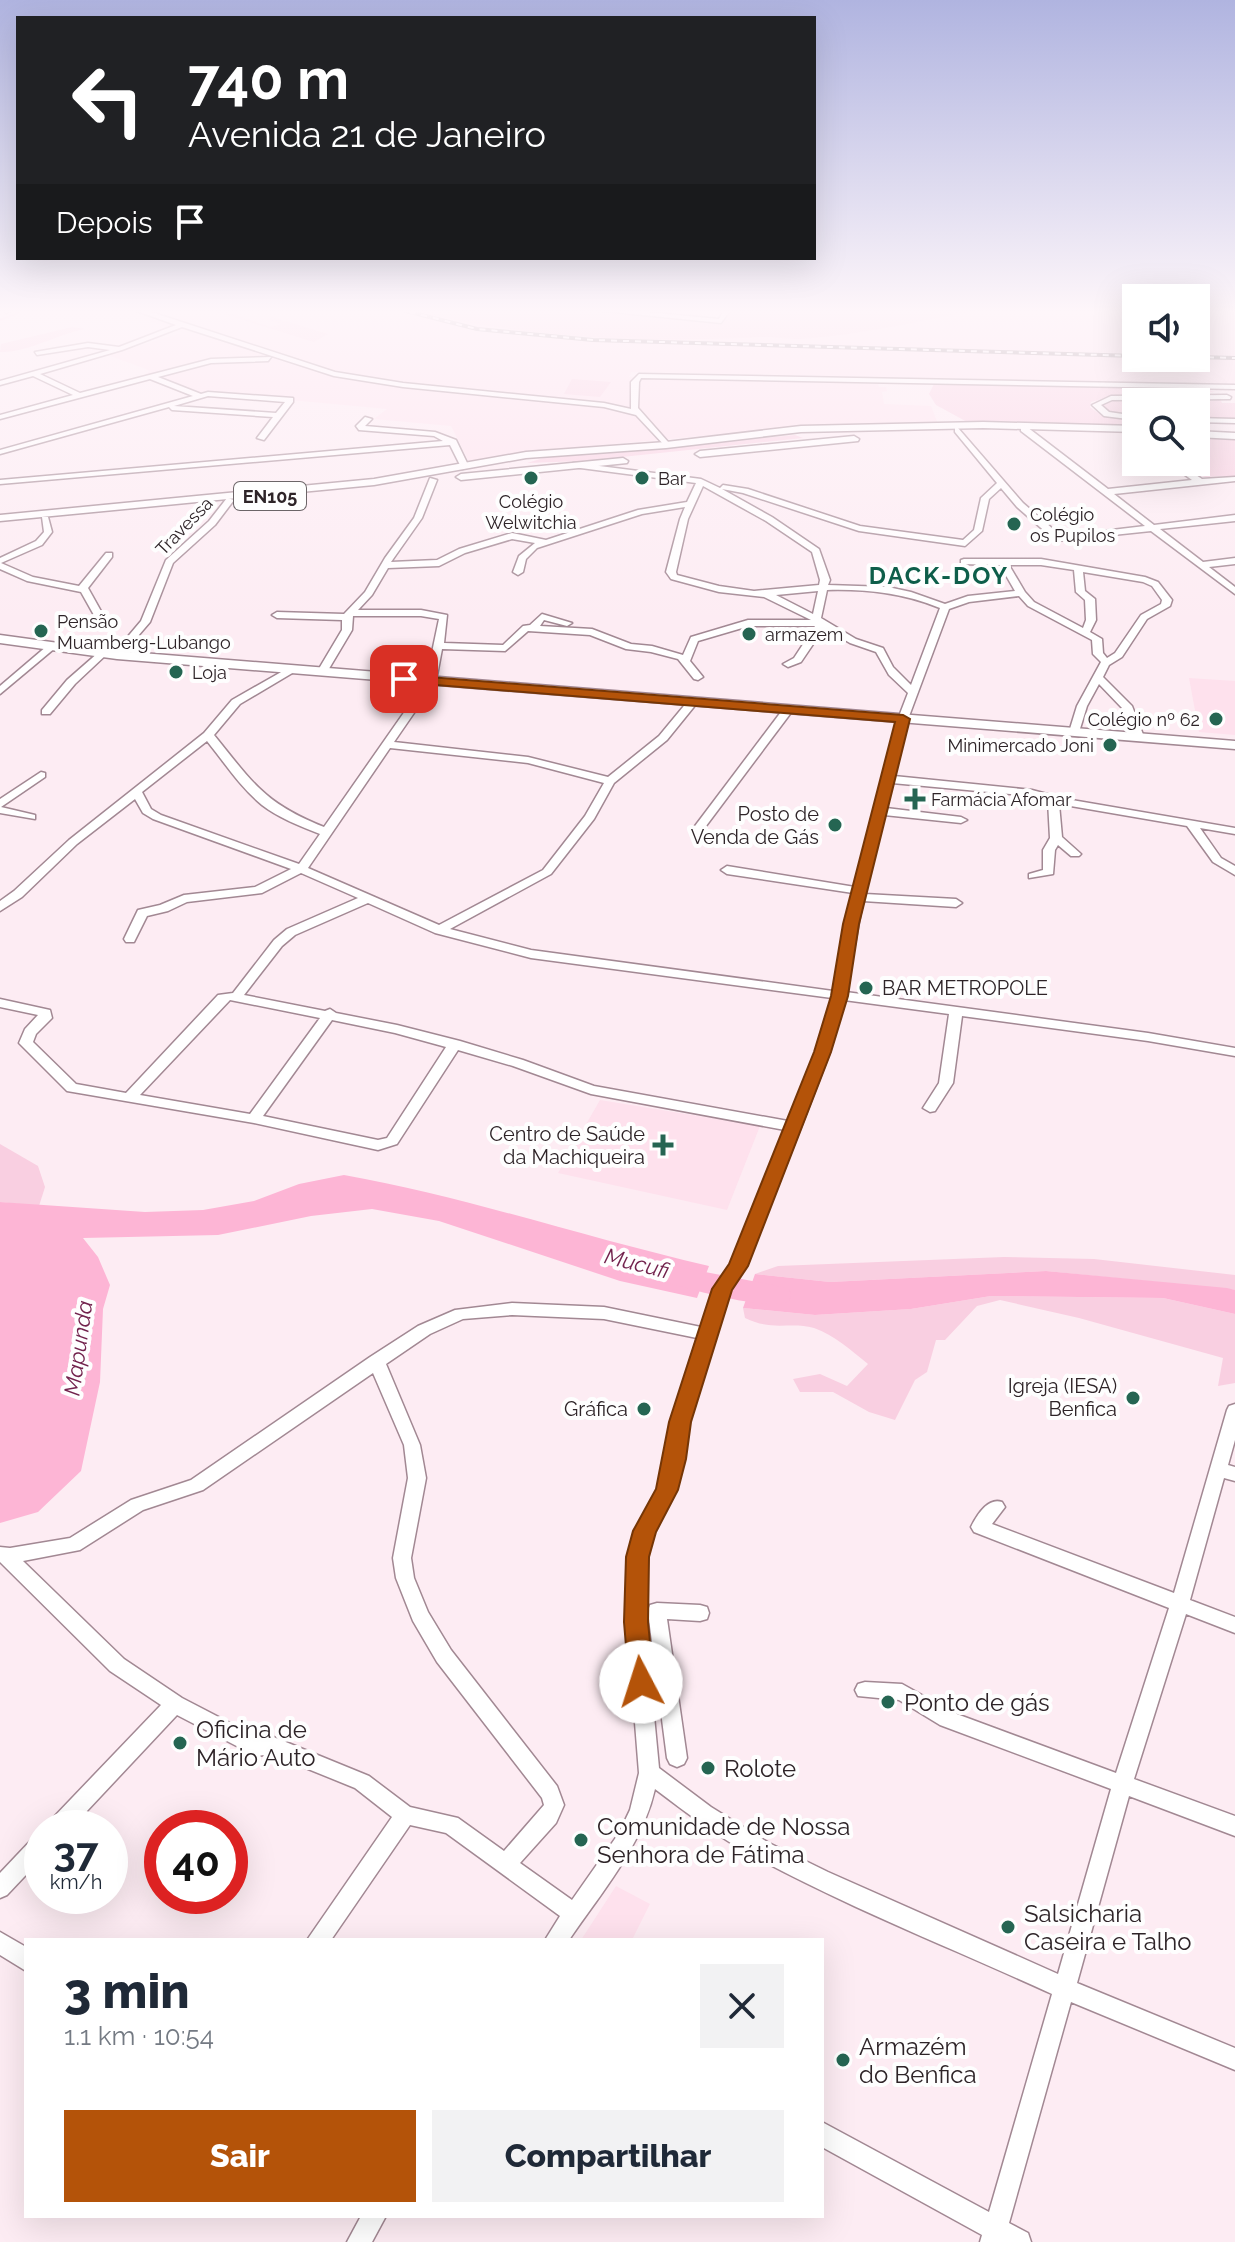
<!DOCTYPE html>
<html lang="pt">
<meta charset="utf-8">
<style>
body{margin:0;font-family:Raleway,sans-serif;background:#f2f2f3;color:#1f2937;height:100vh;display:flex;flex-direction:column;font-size:30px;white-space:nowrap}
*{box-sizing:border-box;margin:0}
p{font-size:26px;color:#747a83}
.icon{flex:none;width:44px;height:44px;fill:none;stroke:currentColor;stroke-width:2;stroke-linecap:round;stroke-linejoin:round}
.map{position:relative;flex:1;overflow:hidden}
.sheet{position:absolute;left:24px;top:1938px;width:800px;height:280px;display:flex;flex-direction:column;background:#fff;border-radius:0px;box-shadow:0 8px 32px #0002}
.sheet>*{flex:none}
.top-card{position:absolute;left:16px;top:16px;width:800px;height:244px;border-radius:0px;box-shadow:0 8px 32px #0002;background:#202124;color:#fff;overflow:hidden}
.controls{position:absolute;left:1122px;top:284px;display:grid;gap:16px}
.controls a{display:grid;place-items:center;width:88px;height:88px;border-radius:0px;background:#fff;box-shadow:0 8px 32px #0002;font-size:40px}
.speed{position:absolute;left:24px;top:1810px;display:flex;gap:16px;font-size:40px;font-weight:700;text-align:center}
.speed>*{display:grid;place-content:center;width:104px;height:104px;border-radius:50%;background:#fff;box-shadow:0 8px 32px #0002;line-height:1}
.speed small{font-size:20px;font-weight:400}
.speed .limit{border:12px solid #d22;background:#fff;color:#111}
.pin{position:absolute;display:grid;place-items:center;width:68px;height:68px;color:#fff;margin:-34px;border-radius:16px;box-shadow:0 4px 12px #0006}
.me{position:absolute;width:88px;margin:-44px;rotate:355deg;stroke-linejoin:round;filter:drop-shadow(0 0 6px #0008)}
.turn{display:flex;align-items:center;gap:28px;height:168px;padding:0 40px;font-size:36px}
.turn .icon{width:104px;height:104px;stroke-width:2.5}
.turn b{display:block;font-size:56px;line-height:68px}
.then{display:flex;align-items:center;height:76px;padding:0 40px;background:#0003;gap:16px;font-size:30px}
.round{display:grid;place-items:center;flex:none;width:84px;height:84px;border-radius:0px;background:#f2f2f3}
.summary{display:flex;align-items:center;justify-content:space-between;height:136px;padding:0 40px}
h1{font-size:48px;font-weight:800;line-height:60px}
.action{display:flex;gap:16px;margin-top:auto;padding:16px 40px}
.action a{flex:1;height:92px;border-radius:0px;background:#b45309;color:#fff;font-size:32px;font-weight:800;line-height:92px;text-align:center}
.action a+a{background:#f2f2f3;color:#1f2937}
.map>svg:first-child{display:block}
.built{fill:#fee1ed}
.green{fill:#f9cfe1}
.water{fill:#fdb5d5}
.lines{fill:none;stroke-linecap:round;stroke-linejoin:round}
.stream{stroke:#fdb5d5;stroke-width:2}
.river{fill:#fdb5d5;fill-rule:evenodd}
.minor-casing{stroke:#a28893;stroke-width:3}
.major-casing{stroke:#a28893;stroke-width:3}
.minor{fill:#fff;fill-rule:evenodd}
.major{fill:#fff;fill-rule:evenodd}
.rail-casing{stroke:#7e7277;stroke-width:4}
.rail{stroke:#fefefe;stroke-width:2;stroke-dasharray:6;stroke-linecap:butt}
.route{fill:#b45309;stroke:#753606;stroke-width:2}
.poi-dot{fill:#256552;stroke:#fefefe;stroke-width:3}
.labels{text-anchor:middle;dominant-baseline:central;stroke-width:8;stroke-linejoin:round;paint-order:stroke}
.far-poi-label{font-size:18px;fill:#2e2428;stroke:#fefefe;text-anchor:start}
.shield{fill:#fefefe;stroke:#6c6568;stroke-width:2}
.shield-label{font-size:18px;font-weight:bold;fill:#2e2428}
.far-street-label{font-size:18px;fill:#2e2428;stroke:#fefefe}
.poi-label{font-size:20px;fill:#2e2428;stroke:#fefefe;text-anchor:end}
.water-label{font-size:22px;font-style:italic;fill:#72224d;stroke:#fefefe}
.far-district-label{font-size:24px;font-weight:bold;letter-spacing:2px;fill:#0e5e4a;stroke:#fefefe}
.near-poi-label{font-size:24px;fill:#2e2428;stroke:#fefefe;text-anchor:start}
</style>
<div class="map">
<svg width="1235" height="2242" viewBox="0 0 1235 2242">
<rect width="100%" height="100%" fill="#fdecf3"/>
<g class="built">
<path d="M117,309h470l134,12 156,-12h259v49h60v-49h39v75l-604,-12 -2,5 249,7 1,3h7l1,4 -5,1 2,12 47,2 7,18 -151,4 -259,24 -59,10 -18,-36 -77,-7 13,-10 -97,-9 -90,-4 -55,-22 6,-3 -43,-16 74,-22z"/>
<path d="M1189,678l46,3v54l-36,-3z"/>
<path d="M600,1100l160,26 -33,84 -169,-37z"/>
<path d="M616,1886l34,18 -18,36h-51z"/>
</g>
<g class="green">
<path d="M218,309h10l-1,3 43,15 11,-3 -14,-5 5,-2 56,17 -14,8 -97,-30z"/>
<path d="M407,309h180l133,12 8,-12h258c-58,10 -129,27 -187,30 -12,0 -24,-2 -36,-2 -121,6 -239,2 -356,-28z"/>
<path d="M72,327l13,2c-28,5 -57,24 -85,23l1,-8z"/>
<path d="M572,379l39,3 -11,15 -36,-3z"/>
<path d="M934,384l267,4 14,4 -103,4 -21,6 -1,5c12,11 30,12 46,13v6l-167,-3 -33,-18 -7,-11z"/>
<path d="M1219,397l3,6h13v17l-39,-2v-16h-60v14l-24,-3 -11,-7 12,-6z"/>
<path d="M795,435l8,3 -219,23 -57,2 20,-6z"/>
<path d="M1196,438l39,1v37l-30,1 -12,-5 5,-2 -12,-8h10z"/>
<path d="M0,1144l38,22 7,21 -6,19 -39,-4z"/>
<path d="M1004,1257l90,2 141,16v15l-189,-19 -216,11 -75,-8 23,-8z"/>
<path d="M991,1296l172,2 72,16v69l-17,3 5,-28 -144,-40 -79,-18 -23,6 -32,34h-9l-9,32 -12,8 -20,40 -26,-8 -36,-20h-33l-7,-13 27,-5 27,12 21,-22c-16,-13 -34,-29 -54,-36 -24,-7 -40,4 -69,-10l-2,-10 72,7 96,-6z"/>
</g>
<g class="water">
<path d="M344,1175c124,22 242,63 365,91l-12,32 -77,-17 -181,-60 -67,-12 -61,7 -93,19 -135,3 15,19 12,28 -7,24 -3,73 -19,89 -43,41 -38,11v-321l145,10 58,-2 51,-9 45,-17z"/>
<path d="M1046,1271l181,17 8,2v24l-72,-16 -172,-2 -80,13 -96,6 -72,-7 12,-34 75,8z"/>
</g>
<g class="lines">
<path class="stream" d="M0,320l27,-11"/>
<path class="river" d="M674,1266l114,22 4,7 -4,7c-27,8 -94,-12 -123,-20l-4,-7 4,-7z"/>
<g class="minor-casing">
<g id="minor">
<path d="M5,309h10l-8,4 -3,-2z"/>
<path d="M131,309h11l193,63 68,11 201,20 27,6v-27l8,-8 596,11v4l-594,-11 -2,4 -1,26 31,35v4h-3l-30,-32 -32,-8 -201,-20 -69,-11 -152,-49 -60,23 -82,24 40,19 131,-34 60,-2 -3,4 -57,2 -53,14 43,17 7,-2 85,6v4l-29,38 -7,-2 16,-21 -101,-7 -3,-3 -169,47v-4l193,-54 -43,-17 -150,40v-4l73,-20 -40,-19 -33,9v-4l110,-31 -22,-3 -51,8 -2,-3 53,-9 31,4 57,-22zM208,396l77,6 -9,11 -102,-7z"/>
<path d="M584,309h30l105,10 5,-10h7l-10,14z"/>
<path d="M1227,395l4,2 -1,2 -118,1 -11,5 8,7 27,4v4l-32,-4 -12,-11 19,-9z"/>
<path d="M365,417l7,2 -7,7 70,6 21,8 13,27 -7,2 -12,-24 -450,39v-4l443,-39 -9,-5 -75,-6 -3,-4z"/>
<path d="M1196,418l39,1v4l-39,-1z"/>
<path d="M1021,427h6l81,62 84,-9 -25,-18h9l26,17 33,-2v4l-121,13 40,31 81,-10v6l-75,8 43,33 32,-4v6l-26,3 26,20v7l-84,-63 -95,10 -39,-34 -16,-19 -12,11 -7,32 -17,15 -106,-15 -116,-38 -21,-4 50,28 47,32 11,31 -2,5 60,2 23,5 34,12 23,-8 47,-5 -15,-26 -39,-1v-4l3,-1h77l104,18 13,5 14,18 -2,6 -23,13 -25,38 -13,8 -6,12 29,29 12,31 -1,2h-8l-12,-30 -24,-25 -12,22 -8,26 -5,3 -5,-3 8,-26 24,-44 -8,-8 -1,-14 -64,-34 -9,-10 -50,6 -20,7 -41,110 -14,57 138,14 34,9 169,29v6l-35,-6 21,30 14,8v9l-22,-13 -26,-36 -128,-22 3,33 19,17 -2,2h-8l-13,-11 -3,5 -2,24 -24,4v-4l14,-4v-20l7,-12 -2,-37 -17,-5 -139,-13 -6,25 75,9 6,3 -6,3 -77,-8 -19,79 91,5 6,4 -6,4 -93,-6 -17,91 302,41 87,15v8l-87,-15 -186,-25 -9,67 -18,28 -5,1 -7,-4 16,-25 10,-69 -105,-14 -14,52 -29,75 -55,139 -17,24 -41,132 -4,37 -8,31 -23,42 -7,25 -1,65 14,146 52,39 58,36 59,29 230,102 53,-185 -171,-64 -41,-25 -41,-4 -3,-6 3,-6 7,-2 37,2 52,29 162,60 53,-165 -195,-76 -3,-5c6,-12 17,-30 31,-25l3,5 -13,17 182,69 53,-183 2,-4 6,-2v36l-7,25 7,2v14l-11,-3 -34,122 45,17v16l-49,-19 -52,165 101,37v20l-106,-40 -52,187 158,65v22l-164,-68 -62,221 19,10 3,9h-51l2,-7 -160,-88v-25l167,90 63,-218c-98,-45 -200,-85 -295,-136 -36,-19 -69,-44 -102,-69 -13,57 -54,104 -86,151h-24l15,-24 -114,-83 -36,-8 -79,115h-24l85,-123 -37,-29 -84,-34 -14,2 -7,-3 -73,-38 -106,113h-24l3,-7 111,-116 -51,-34 -110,-109v-15l10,1 60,-10 61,-38 60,-20 179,-123 48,-31 37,-16 57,-7 92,4 97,20 13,-38 17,-24 54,-135 -194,-36 -78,-28 -55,-16 -61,94 -19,6 -124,-27 -187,-32 -48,-48 6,-14 13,-14 -38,-8v-8l50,11 2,8 -16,16 -3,8 43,42 50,9 92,-98 15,-2 41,-53 13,-11 71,-31 -57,-25 -39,20 -75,9 -19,9 -21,5 -13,26h-8l-2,-3 14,-29 22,-5 24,-10 71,-8 36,-18 -138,-50 -10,-6 -8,-14 -58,45 -55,53 -22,14v-10l14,-10 55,-51 135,-107 28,-33 58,-33 4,1v4l-54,32 -26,31c39,48 50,68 110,92l102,-146 13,-62 -18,-3h-68l-1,14 -25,42 -5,3 -5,-3 25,-42v-10l-65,-2 -5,-3 5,-3 67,2 21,-22 20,-34 29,-40 16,-40 7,2 -15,38 -31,44 46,-2 22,-11 53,-16 34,7 92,-30 49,-8 9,-19 -123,-16v-4h3l125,16 19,9 3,-3 25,4 112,37 103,14 11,-10 7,-32 16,-15 -42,-51v-4h3l65,75 38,33 84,-10 -124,-95zM703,486l63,35 46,31 8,28 -1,5 -65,6 -35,-5 -42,-11 -1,-3 12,-53zM685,507l-5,12 -14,53 5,7 48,13 45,5 47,23h-63l-57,17 -8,18 -31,-9 -21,-2 -39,-15 -52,-3 4,-6 23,6 5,-3 -30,-9 -12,11 -7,1 -20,19 -59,-2 3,-28 -26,-5h-63l14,-15 16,-27 51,-2 26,-13 47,-14 23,4 -16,13 -6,16 5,3 5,-3 3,-13 11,-11 105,-34zM1009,565h32l33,5 2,22 9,8 1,20 -3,8 -49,-26 -9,-10zM1083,572l60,10 9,4 10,14 -1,4 -20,11 -26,38 -8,5 -4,-5 -1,-14 -12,-7 6,-12 -1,-21 -10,-8zM827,590c40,-1 76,3 113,18l-29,77 -18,-18 -10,-19 -27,-9 -35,-21zM818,591l-5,23 -37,-19zM749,626h66l-21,32 -11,6 5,3 13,-5 23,-34 26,15 26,9 13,23 19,18 -10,26 -43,168 -128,-21 -6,4 6,4 126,19 -8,31 -12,67 -302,-41 -81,-21 101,-55 43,-55 20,-36 53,-43 30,-37 -9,-2 -29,35 -51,41 -80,-20 -134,-15 42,-61 6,-32 63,2 23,-20 62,4 36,14 25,3 27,7 16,20 4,1 5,-3 -13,-16 8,-20zM207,741c18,22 33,46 55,64 17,13 38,21 58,29l-21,30 -138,-49 -10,-6 -9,-17zM390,748l138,15 76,20 -19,33 -42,54 -104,55 -131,-57zM368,903l67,30 96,25 301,40 -16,54 -28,69 -194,-35 -71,-26 -63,-19 -63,-16 -61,-12 -6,-4 -5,2 -81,-16 38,-49 13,-11zM230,1000l90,18 -70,96 -110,-19zM332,1020l63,13 51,14 -59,91 -9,2 -115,-24zM512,1315l92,4 93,19 -25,84 -6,37 -7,30 -24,42 -7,26 -1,65 12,151 -9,37 -11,23 -47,67 -52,-37 36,-40 8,-18 -7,-19 -106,-136 -23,-38 -14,-34 -3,-20 15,-80 -6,-33 -34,-81 44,-30 33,-15zM373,1373l31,72 4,33 -15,80 3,20 17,43 24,41 105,136 2,7 -40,46 -46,-33 -48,-11 -41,-31 -98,-40 -12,2 -77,-40 -58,-39 -101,-98 57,-11 63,-40 60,-20z"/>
<path d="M227,498l7,2 -19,25 -42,38 -23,59 -30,35h-6v-4l27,-32 25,-61 43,-39z"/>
<path d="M42,517h6l4,15 -10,13 -41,18 32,14 46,9 27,-33h6v4l-24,31 19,34 -2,2h-6l-18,-32 -54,-11 -27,-12v-11l36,-17 8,-9z"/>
<path d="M47,646l8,2 -55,46v-8z"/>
<path d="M99,652l8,2 -32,30 -25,30h-8v-4l25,-30z"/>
<path d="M788,707l5,3 -93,124h-8v-4l92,-122z"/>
<path d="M41,772l4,1v4l-44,30 34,8v4l-35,-6v-14z"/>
<path d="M657,1603l43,2 7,2 2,6 -2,6 -7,2 -33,-2 20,139 -3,6 -7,3 -7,-3 -3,-6 -19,-147 2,-6z"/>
<path d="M42,1833v25l-35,37 -7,3v-25l35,-37z"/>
<path d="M0,1932l26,15v24l-26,-16z"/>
<path d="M361,2216h25l-14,26h-25z"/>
</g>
</g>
<g class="major-casing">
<g id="major">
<path d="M983,422l153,4v6l-153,-4 -182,4 -135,16 -140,10 -152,27 -374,36v-6l374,-36 152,-27 140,-10 135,-16z"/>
<path d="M1196,431l39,2v6l-39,-2z"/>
<path d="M854,436l5,3 -1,2 -158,16 -5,-3 5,-3z"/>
<path d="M623,458l5,3 -1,2 -166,17 -5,-3 5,-3z"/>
<path d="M0,635l117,16 1118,90v8l-1118,-90 -117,-16z"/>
</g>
</g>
<use href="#minor" class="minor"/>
<use href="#major" class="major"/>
<g class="rail-casing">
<g id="rail">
<path d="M398,309l79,20 116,11 543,16"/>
<path d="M1196,357l39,1"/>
</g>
</g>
<use href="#rail" class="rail"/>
</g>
<linearGradient id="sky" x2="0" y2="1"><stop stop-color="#b0b4e0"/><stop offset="0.5" stop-color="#fef6fa"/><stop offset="1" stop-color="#fef6fa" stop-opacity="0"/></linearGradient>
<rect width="1235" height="623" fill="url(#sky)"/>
<path class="route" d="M404,675l499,40 7,4 -51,205 -11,72 -17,56 -83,214 -16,24 -41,132 -5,37 -8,31 -22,42 -7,25 -1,65 6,60 -4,8 -9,3 -9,-3 -3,-8 -5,-60 2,-65 7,-26 23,-42 13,-67 43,-133 17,-25 85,-212 17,-56 12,-72 52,-202 -496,-40 -1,-3z"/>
<g class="poi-dot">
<circle cx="531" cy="478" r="8"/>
<circle cx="642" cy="478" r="8"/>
<circle cx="1014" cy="524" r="8"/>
<circle cx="41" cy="631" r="8"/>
<circle cx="749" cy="634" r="8"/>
<circle cx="176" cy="672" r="8"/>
<circle cx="1216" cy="719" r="8"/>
<circle cx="1110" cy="745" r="8"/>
<path d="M911 787h8v8h8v8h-8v8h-8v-8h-8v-8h8z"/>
<circle cx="835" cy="825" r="8"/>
<circle cx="866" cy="988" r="8"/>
<path d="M659 1133h8v8h8v8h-8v8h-8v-8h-8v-8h8z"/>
<circle cx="1133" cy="1398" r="8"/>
<circle cx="644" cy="1409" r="8"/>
<circle cx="888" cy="1702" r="8"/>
<circle cx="180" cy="1743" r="8"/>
<circle cx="708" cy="1768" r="8"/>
<circle cx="581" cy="1840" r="8"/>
<circle cx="1008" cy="1927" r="8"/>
<circle cx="843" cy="2060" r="8"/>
</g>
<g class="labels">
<g class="far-poi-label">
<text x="658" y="478">Bar</text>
<text x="531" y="501" text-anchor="middle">Colégio<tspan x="531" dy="21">Welwitchia</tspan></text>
<text x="1030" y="514">Colégio<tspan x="1030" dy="21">os Pupilos</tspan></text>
<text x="57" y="621">Pensão<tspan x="57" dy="21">Muamberg-Lubango</tspan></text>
<text x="765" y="634">armazem</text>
<text x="192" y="672">Loja</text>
<text x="1200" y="719" text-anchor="end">Colégio nº 62</text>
<text x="1094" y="745" text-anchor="end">Minimercado Joni</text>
<text x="931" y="799">Farmácia Afomar</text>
</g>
<rect class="shield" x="234" y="482" width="72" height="28" rx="6"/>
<g class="shield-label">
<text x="270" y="496">EN105</text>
</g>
<g class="far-street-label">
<text transform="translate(184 526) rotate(-46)">Travessa</text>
</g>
<g class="poi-label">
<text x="819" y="814">Posto de<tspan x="819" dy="23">Venda de Gás</tspan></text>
<text x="882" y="988" text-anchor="start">BAR METROPOLE</text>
<text x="645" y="1134">Centro de Saúde<tspan x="645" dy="23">da Machiqueira</tspan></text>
<text x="1117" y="1386">Igreja (IESA)<tspan x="1117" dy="23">Benfica</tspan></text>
<text x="628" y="1409">Gráfica</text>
</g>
<g class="water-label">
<text transform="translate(637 1263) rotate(14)">Mucufi</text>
<text transform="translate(78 1348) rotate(-82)">Mapunda</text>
</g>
<g class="far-district-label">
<text x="939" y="575">DACK-DOY</text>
</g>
<g class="near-poi-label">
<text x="904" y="1702">Ponto de gás</text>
<text x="196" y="1729">Oficina de<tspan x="196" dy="28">Mário Auto</tspan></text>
<text x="724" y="1768">Rolote</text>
<text x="597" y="1826">Comunidade de Nossa<tspan x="597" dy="28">Senhora de Fátima</tspan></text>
<text x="1024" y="1913">Salsicharia<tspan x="1024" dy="28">Caseira e Talho</tspan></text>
<text x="859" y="2046">Armazém<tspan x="859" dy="28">do Benfica</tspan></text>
</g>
</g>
</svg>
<div class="controls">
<a><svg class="icon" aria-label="sound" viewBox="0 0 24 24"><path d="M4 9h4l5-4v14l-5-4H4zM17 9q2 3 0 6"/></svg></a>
<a><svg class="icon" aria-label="search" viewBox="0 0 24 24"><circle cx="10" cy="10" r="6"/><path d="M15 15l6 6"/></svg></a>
</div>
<div class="speed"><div>37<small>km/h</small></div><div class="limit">40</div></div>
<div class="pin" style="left:404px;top:679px;background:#d93025"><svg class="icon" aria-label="arrive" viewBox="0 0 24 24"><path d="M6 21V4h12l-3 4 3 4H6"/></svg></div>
<svg class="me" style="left:641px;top:1682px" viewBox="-20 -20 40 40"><circle r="19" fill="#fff"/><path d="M0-13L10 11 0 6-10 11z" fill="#b45309"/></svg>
<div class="top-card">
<div class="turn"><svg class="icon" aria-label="left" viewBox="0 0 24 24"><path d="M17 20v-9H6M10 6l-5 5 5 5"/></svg><div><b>740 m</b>Avenida 21 de Janeiro</div></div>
<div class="then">Depois<svg class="icon" aria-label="arrive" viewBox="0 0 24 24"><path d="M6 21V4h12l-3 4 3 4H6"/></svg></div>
</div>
<section class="sheet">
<div class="summary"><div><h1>3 min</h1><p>1.1 km · 10:54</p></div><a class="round"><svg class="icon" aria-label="close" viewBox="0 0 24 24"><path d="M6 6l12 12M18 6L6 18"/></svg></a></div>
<div class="action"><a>Sair</a><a>Compartilhar</a></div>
</section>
</div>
